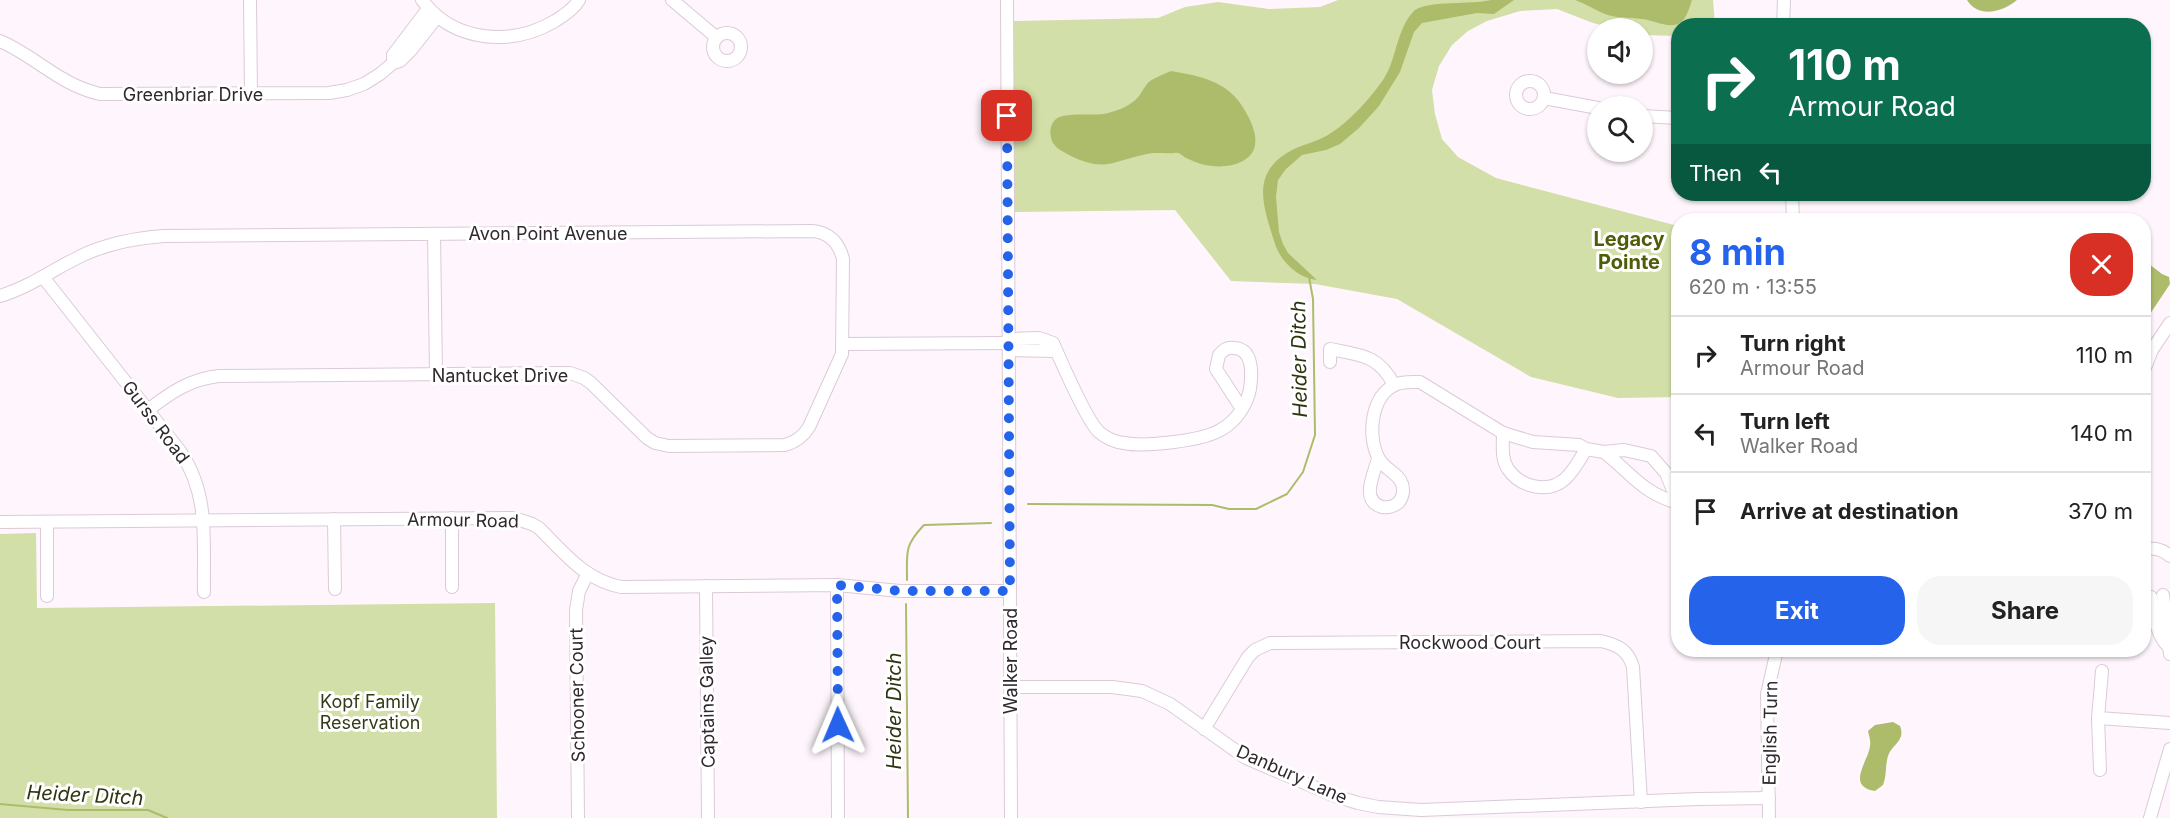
<!DOCTYPE html>
<meta charset="utf-8">
<style>
body{margin:0;font-family:Inter,sans-serif;background:#f6f6f6;color:#222;height:100vh;display:flex;flex-direction:column;font-size:22px;white-space:nowrap}
*{box-sizing:border-box;margin:0}
p{font-size:20px;color:#767676}
.icon{flex:none;width:33px;height:33px;fill:none;stroke:currentColor;stroke-width:2;stroke-linecap:round;stroke-linejoin:round}
.map{position:relative;flex:1;overflow:hidden}
.details{position:absolute;left:1671px;top:213px;width:480px;height:444px;display:flex;flex-direction:column;background:#fff;border-radius:24px;box-shadow:0 2px 4px #0004}
.details>*{flex:none}
.guide{position:absolute;left:1671px;top:18px;width:480px;height:183px;border-radius:24px;box-shadow:0 2px 4px #0004;background:#0b6e4f;color:#fff;overflow:hidden}
.controls{position:absolute;left:1587px;top:18px;display:grid;gap:12px}
.controls a{display:grid;place-items:center;width:66px;height:66px;border-radius:50%;background:#fff;box-shadow:0 2px 4px #0004;font-size:30px}
.pin{position:absolute;display:grid;place-items:center;width:51px;height:51px;color:#fff;margin:-26px;border-radius:12px;box-shadow:0 3px 9px #0006}
.me{position:absolute;width:66px;margin:-33px;rotate:359deg;stroke-linejoin:round;filter:drop-shadow(0 0 4px #0008)}
.turn{display:flex;align-items:center;gap:21px;height:126px;padding:0 18px;font-size:27px}
.turn .icon{width:78px;height:78px;stroke-width:2.5}
.turn b{display:block;font-size:42px;line-height:51px}
.then{display:flex;align-items:center;height:57px;padding:0 18px;background:#0003;gap:12px;font-size:22px}
.round{display:grid;place-items:center;flex:none;width:63px;height:63px;border-radius:24px;background:#f6f6f6}
.overview{display:flex;align-items:center;justify-content:space-between;height:102px;padding:0 18px}
h1{font-size:36px;font-weight:700;line-height:45px;color:#2563eb}
.primary-button{display:flex;gap:12px;margin-top:auto;padding:12px 18px}
.primary-button a{flex:1;height:69px;border-radius:24px;background:#2563eb;color:#fff;font-size:24px;font-weight:700;line-height:69px;text-align:center}
.primary-button a+a{background:#f6f6f6;color:#222}
ul{padding:0;list-style:none}
li{display:flex;align-items:center;gap:18px;height:78px;padding:0 18px;border-top:2px solid #e0e0e0}
li div{flex:1}
li b{display:block;font-size:22px}
li em{font-style:normal}
.map>svg:first-child{display:block}
.green{fill:#d3dfa8}
.water{fill:#adbc6b}
.lines{fill:none;stroke-linecap:round;stroke-linejoin:round}
.stream{stroke:#adbc6b;stroke-width:2}
.minor-casing{stroke:#dccad7;stroke-width:14}
.minor{stroke:#fff;stroke-width:12}
.route{stroke:#2563eb;stroke-width:10;stroke-dasharray:0 18}
.labels{text-anchor:middle;dominant-baseline:central;stroke-width:6;stroke-linejoin:round;paint-order:stroke}
.street-label{font-size:18px;fill:#2f282d;stroke:#fff}
.park-label{font-size:18px;fill:#353b18;stroke:#fff}
.neighbourhood-label{font-size:20px;font-weight:bold;fill:#515c09;stroke:#fff}
.water-label{font-size:20px;font-style:italic;fill:#2f3411;stroke:#fff}
</style>
<div class="map">
<svg width="2170" height="818" viewBox="0 0 2170 818">
<rect width="100%" height="100%" fill="#fef6fc"/>
<g class="green">
<path d="M1338,0h375l2,25 -37,1v10l-35,-1 -1,-7h-28l-21,-5 -36,-14 -37,2 -33,10 -19,10 -16,14 -13,21 -7,24 3,24 7,25 16,18 38,21 182,48v171l-60,1 -87,-21 -134,-78 -82,-15 -84,-3 -56,-71 -161,2 -1,-191 145,-3 27,-11 33,-5 51,7 51,-2z"/>
<path d="M36,533l1,75 458,-5 2,215h-497v-284z"/>
</g>
<g class="water">
<path d="M1491,0h23l-20,14 -17,-1 -55,10 -8,9 -14,40 -21,34 -20,22 -19,16 -14,6 -24,5 -16,14 -8,11 -2,17 3,35 4,12 5,9 29,27c-19,-2 -36,-18 -42,-36 -12,-39 -26,-72 19,-95 11,-5 24,-8 34,-14 20,-12 41,-35 55,-55 14,-20 13,-52 32,-70 16,-10 55,-5 76,-10z"/>
<path d="M1575,0h117c-2,6 -5,17 -10,21 -10,10 -28,-1 -40,-2 -13,-2 -25,0 -37,-5 -10,-4 -19,-10 -30,-14z"/>
<path d="M1967,0h50c-15,12 -38,19 -50,0z"/>
<path d="M1171,71c29,5 57,10 73,38 9,15 21,40 -1,52 -18,9 -39,6 -57,-3 -4,-2 -6,-6 -11,-5 -9,1 -19,-1 -28,1 -35,7 -42,19 -78,1 -7,-4 -14,-7 -17,-14 -3,-8 -2,-16 3,-21 9,-9 39,-3 53,-7 12,-3 24,-8 31,-17 4,-5 6,-11 11,-15 6,-4 14,-7 21,-10z"/>
<path d="M2144,260l18,14 7,3 1,7 -26,39z"/>
<path d="M1893,722l7,4c6,15 -8,18 -12,30 -3,10 -1,19 -5,29l-8,6c-30,-4 -6,-31 -5,-45 1,-5 -1,-10 -2,-15l7,-6z"/>
</g>
<g class="lines">
<g class="stream">
<path d="M1028,504l184,1 17,4h27l31,-15 16,-22 12,-37 -2,-136 -4,-22"/>
<path d="M907,580c0,-28 -3,-34 17,-55l67,-2"/>
<path d="M906,604l2,214"/>
<path d="M0,804l68,6h80l19,8"/>
</g>
<g class="minor-casing">
<g id="minor">
<path d="M250,0l1,94"/>
<path d="M422,0c31,42 89,47 133,21 8,-5 19,-12 24,-21"/>
<path d="M672,0l44,37"/>
<path d="M1007,0l4,818"/>
<path d="M1783,26l1,-26"/>
<circle cx="727" cy="47" r="14"/>
<path d="M0,41c37,16 58,43 100,53l229,-1 18,-3 17,-6 16,-10 13,-11 7,-2 11,-11 26,-33"/>
<path d="M393,63v-8l35,-46"/>
<circle cx="1530" cy="95" r="14"/>
<path d="M1544,98l54,10"/>
<path d="M1642,116l36,2"/>
<path d="M1792,194l1,26"/>
<path d="M434,234l2,140"/>
<path d="M43,277l137,174c30,44 23,90 24,141"/>
<path d="M0,296c30,-9 55,-28 83,-41 26,-12 53,-17 81,-19l648,-5c17,1 27,12 31,28l-1,95 -33,73c-6,10 -13,15 -24,18l-116,1 -14,-3 -8,-5 -56,-55 -7,-5 -14,-5 -351,3c-29,3 -49,17 -71,34"/>
<path d="M1009,339l30,-1 14,5c8,18 33,77 46,89 7,6 15,10 25,11 21,4 80,-2 98,-14 14,-8 25,-24 28,-40 2,-14 4,-40 -16,-41 -6,-1 -11,2 -15,7l-3,14 26,40"/>
<path d="M844,344l165,-1"/>
<path d="M1009,350l47,1"/>
<path d="M1330,362v-13c30,6 49,6 64,36"/>
<path d="M2144,370l8,-20 18,-27"/>
<path d="M1503,433c0,13 -2,26 5,36 12,18 40,25 57,10 9,-8 15,-20 21,-30"/>
<path d="M1604,452c28,22 38,41 74,51"/>
<path d="M1378,458c-3,15 -19,42 4,49 6,1 13,-1 17,-5 4,-5 5,-12 3,-18 -3,-11 -19,-15 -24,-27 -11,-22 -7,-63 19,-73 7,-3 15,-2 23,-2l83,51 30,9 46,3 7,4 18,3 20,-2 27,6 15,17 12,30"/>
<path d="M334,519l1,70"/>
<path d="M0,522l514,-4 18,6 7,4c25,25 46,52 82,59l216,-2 63,6h110"/>
<path d="M2144,550c10,-3 18,-1 26,6"/>
<path d="M837,585l1,233"/>
<path d="M706,586l2,232"/>
<path d="M452,587v-69"/>
<path d="M2163,595l7,59"/>
<path d="M47,596v-74"/>
<path d="M2151,597c3,16 5,37 16,48"/>
<path d="M1011,687h101l30,4 28,13 76,54 89,38 23,7 20,4 43,3 277,-11 71,-1"/>
<path d="M2098,718l72,5"/>
<path d="M1204,729l44,-72 7,-7 15,-7 331,-2c17,4 27,9 32,26l8,135"/>
<path d="M2100,770l-2,-52 4,-47"/>
<path d="M578,818l-2,-208 3,-19 8,-16"/>
<path d="M1769,818l-2,-124 10,-44"/>
<path d="M2150,818l20,-69"/>
</g>
</g>
<use href="#minor" class="minor"/>
</g>
<g class="lines">
<path class="route" d="M838,725l-1,-140 63,6h110l-3,-475"/>
</g>
<g class="labels">
<g class="street-label">
<text x="193" y="94">Greenbriar Drive</text>
<text x="548" y="233">Avon Point Avenue</text>
<text x="500" y="375">Nantucket Drive</text>
<text transform="translate(156 422) rotate(53)">Gurss Road</text>
<text transform="translate(463 520) rotate(1)">Armour Road</text>
<text x="1470" y="642">Rockwood Court</text>
<text transform="translate(1010 661) rotate(-90)">Walker Road</text>
<text transform="translate(577 695) rotate(-91)">Schooner Court</text>
<text transform="translate(707 702) rotate(-91)">Captains Galley</text>
<text transform="translate(1770 733) rotate(-89)">English Turn</text>
<text transform="translate(1292 774) rotate(24)">Danbury Lane</text>
</g>
<g class="park-label">
<text x="370" y="701">Kopf Family<tspan x="370" dy="21">Reservation</tspan></text>
</g>
<g class="neighbourhood-label">
<text x="1629" y="239">Legacy<tspan x="1629" dy="23">Pointe</tspan></text>
</g>
<g class="water-label">
<text transform="translate(1299 359) rotate(-91)">Heider Ditch</text>
<text transform="translate(894 711) rotate(-90)">Heider Ditch</text>
<text transform="translate(85 795) rotate(3)">Heider Ditch</text>
</g>
</g>
</svg>
<div class="controls">
<a><svg class="icon" aria-label="sound" viewBox="0 0 24 24"><path d="M4 9h4l5-4v14l-5-4H4zM17 9q2 3 0 6"/></svg></a>
<a><svg class="icon" aria-label="search" viewBox="0 0 24 24"><circle cx="10" cy="10" r="6"/><path d="M15 15l6 6"/></svg></a>
</div>
<div class="pin" style="left:1007px;top:116px;background:#d93025"><svg class="icon" aria-label="arrive" viewBox="0 0 24 24"><path d="M6 21V4h12l-3 4 3 4H6"/></svg></div>
<svg class="me" style="left:838px;top:725px" viewBox="-20 -20 40 40"><path d="M0-17L14 15 0 8-14 15z" fill="#2563eb" stroke="#fff" stroke-width="4"/></svg>
<div class="guide">
<div class="turn"><svg class="icon" aria-label="right" viewBox="0 0 24 24"><path d="M7 20v-9h11M14 6l5 5-5 5"/></svg><div><b>110 m</b>Armour Road</div></div>
<div class="then">Then<svg class="icon" aria-label="left" viewBox="0 0 24 24"><path d="M17 20v-9H6M10 6l-5 5 5 5"/></svg></div>
</div>
<section class="details">
<div class="overview"><div><h1>8 min</h1><p>620 m · 13:55</p></div><a class="round" style="background:#d93025;color:#fff"><svg class="icon" aria-label="close" viewBox="0 0 24 24"><path d="M6 6l12 12M18 6L6 18"/></svg></a></div>
<ul>
<li><svg class="icon" aria-label="right" viewBox="0 0 24 24"><path d="M7 20v-9h11M14 6l5 5-5 5"/></svg><div><b>Turn right</b><p>Armour Road</p></div><em>110 m</em></li>
<li><svg class="icon" aria-label="left" viewBox="0 0 24 24"><path d="M17 20v-9H6M10 6l-5 5 5 5"/></svg><div><b>Turn left</b><p>Walker Road</p></div><em>140 m</em></li>
<li><svg class="icon" aria-label="arrive" viewBox="0 0 24 24"><path d="M6 21V4h12l-3 4 3 4H6"/></svg><div><b>Arrive at destination</b></div><em>370 m</em></li>
</ul>
<div class="primary-button"><a>Exit</a><a>Share</a></div>
</section>
</div>
